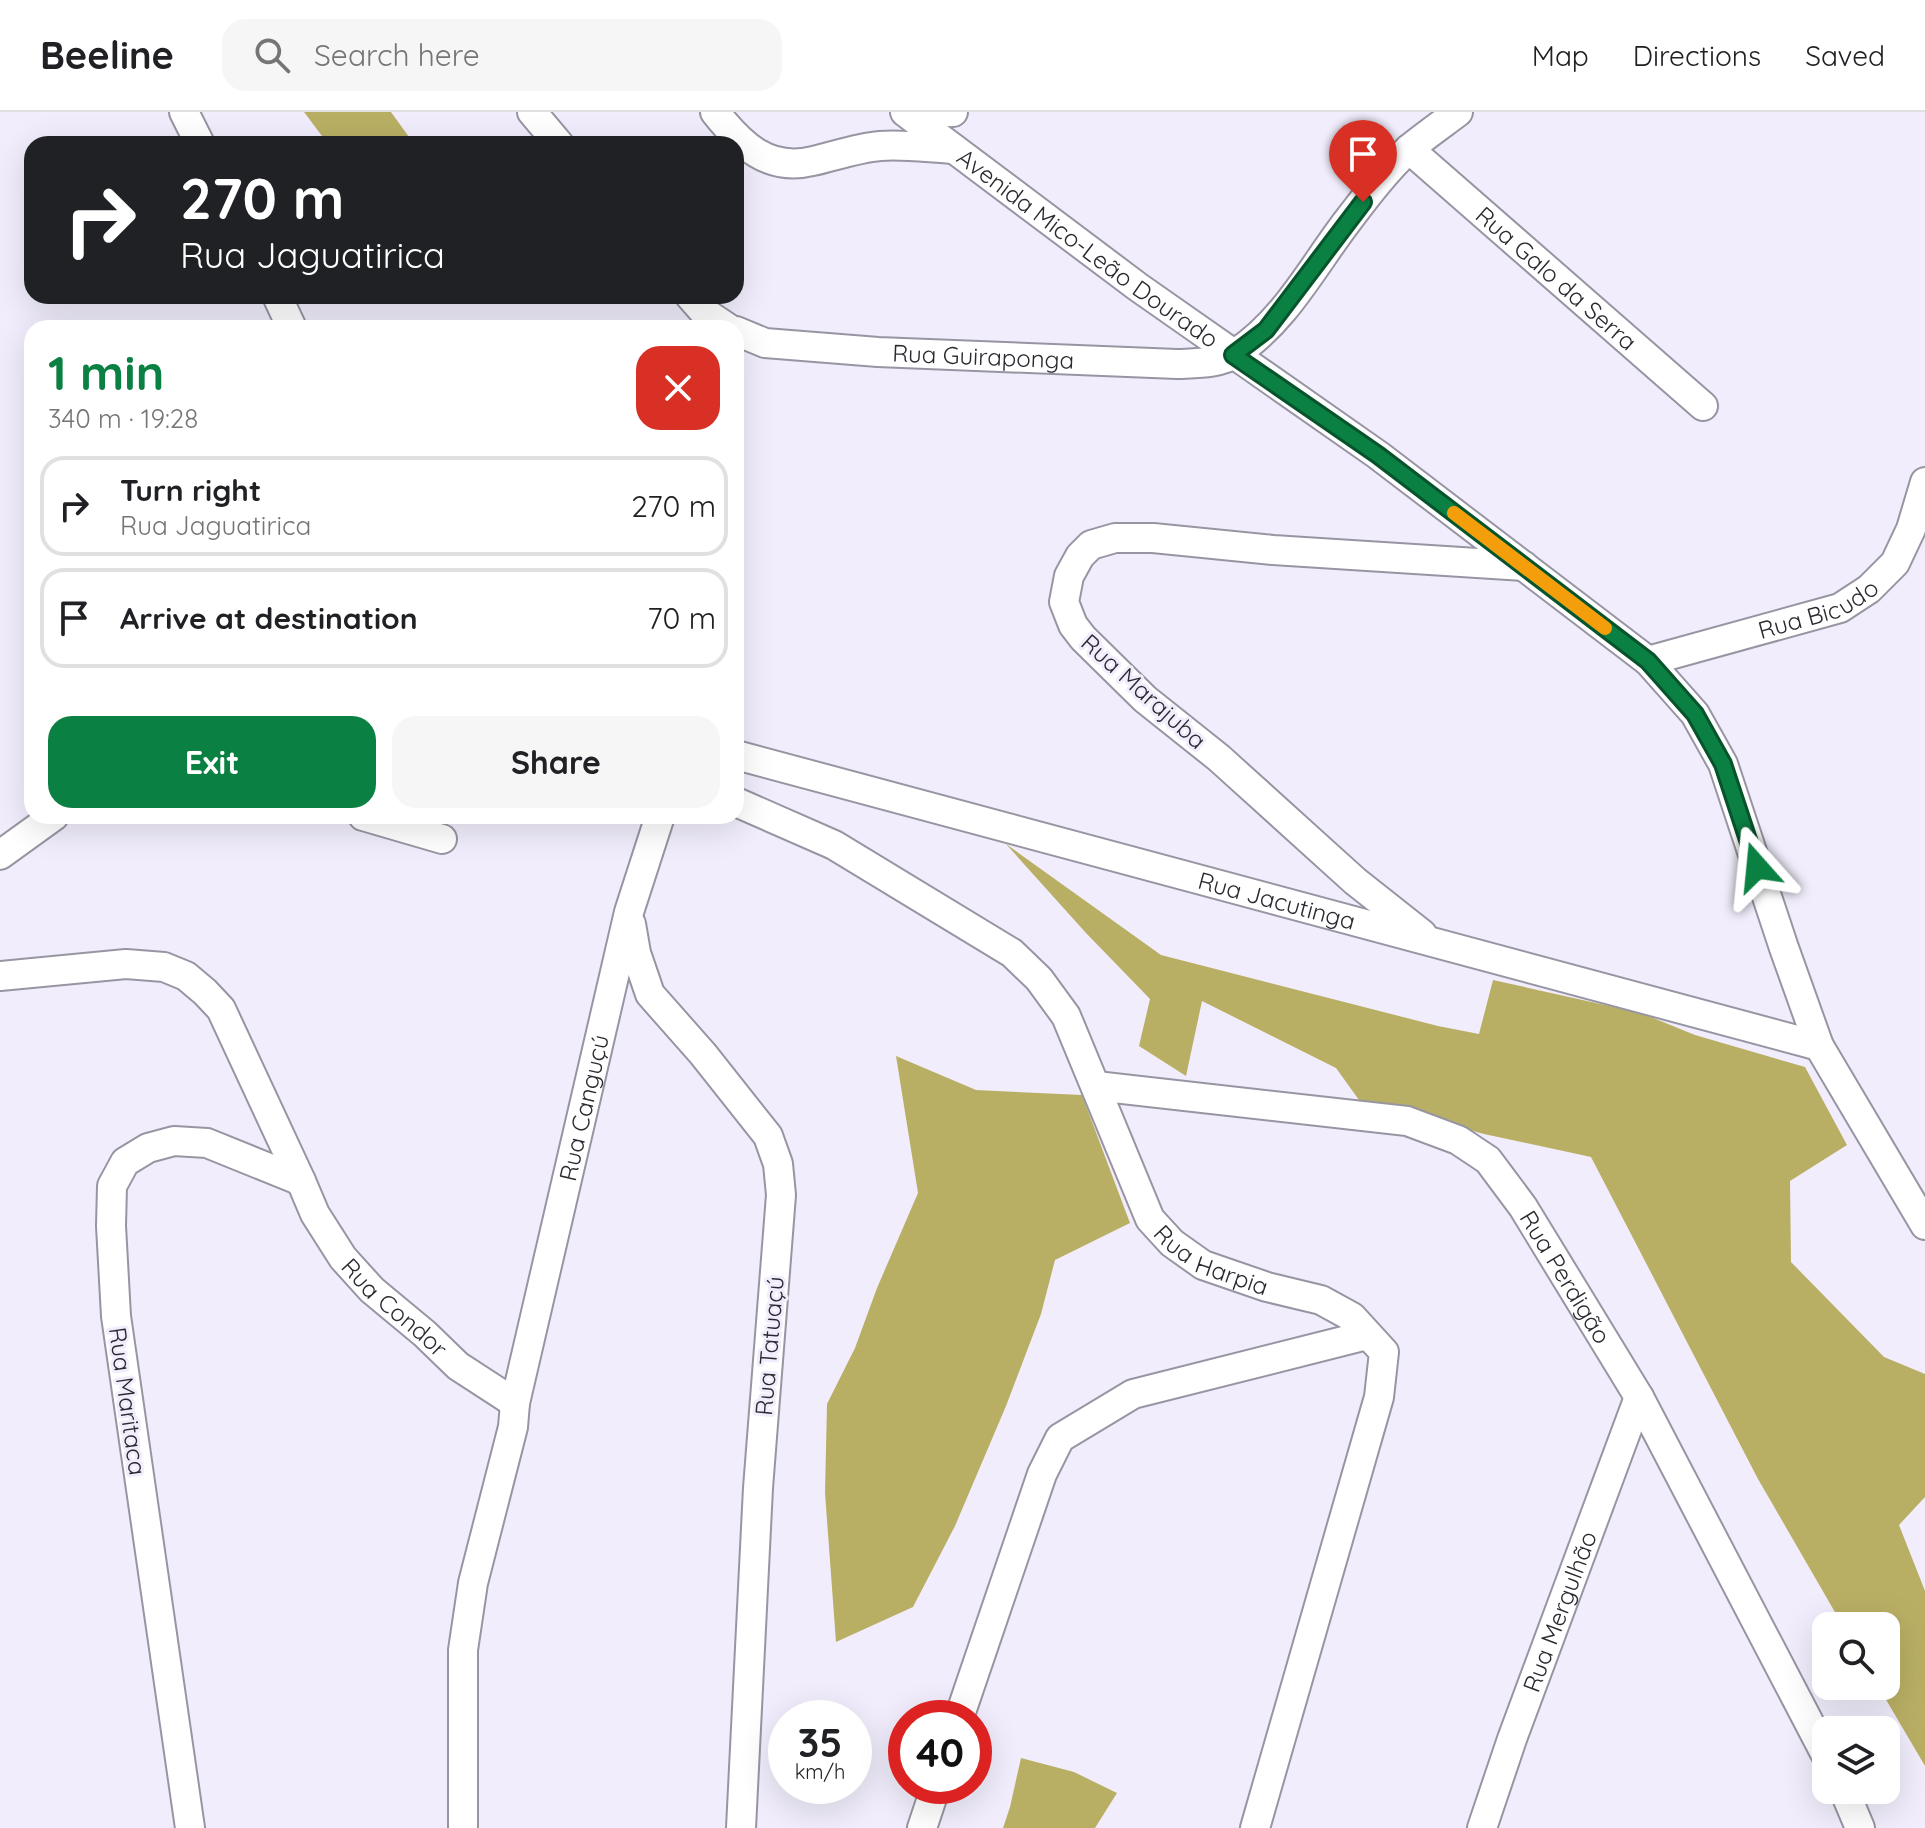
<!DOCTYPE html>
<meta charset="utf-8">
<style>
body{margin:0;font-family:Quicksand,sans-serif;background:#f6f6f6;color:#202124;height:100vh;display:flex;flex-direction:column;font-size:30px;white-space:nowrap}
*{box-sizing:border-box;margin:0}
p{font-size:26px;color:#757577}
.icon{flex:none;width:44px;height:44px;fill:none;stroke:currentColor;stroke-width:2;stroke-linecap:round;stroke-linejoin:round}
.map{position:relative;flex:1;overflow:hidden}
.panel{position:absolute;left:24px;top:208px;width:720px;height:504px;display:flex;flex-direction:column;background:#fff;border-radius:24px;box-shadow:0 8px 32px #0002}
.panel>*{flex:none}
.top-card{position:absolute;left:24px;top:24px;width:720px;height:168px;border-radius:24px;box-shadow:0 8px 32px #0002;background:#202124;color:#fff;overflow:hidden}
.tools{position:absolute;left:1812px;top:1500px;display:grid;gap:16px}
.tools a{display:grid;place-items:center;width:88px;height:88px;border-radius:16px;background:#fff;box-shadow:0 8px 32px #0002;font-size:40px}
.speed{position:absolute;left:768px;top:1588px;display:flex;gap:16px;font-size:40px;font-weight:700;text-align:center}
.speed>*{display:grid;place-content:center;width:104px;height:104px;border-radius:50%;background:#fff;box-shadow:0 8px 32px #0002;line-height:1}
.speed small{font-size:20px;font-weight:400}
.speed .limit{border:12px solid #d22;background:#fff;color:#111}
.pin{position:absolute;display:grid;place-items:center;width:68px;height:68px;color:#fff;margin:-82px -34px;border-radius:50% 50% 50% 0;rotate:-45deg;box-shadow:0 0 8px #0007}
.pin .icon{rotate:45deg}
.me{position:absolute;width:88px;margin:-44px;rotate:342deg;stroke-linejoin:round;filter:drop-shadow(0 0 6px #0008)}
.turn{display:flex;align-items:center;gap:28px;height:168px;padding:0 24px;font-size:36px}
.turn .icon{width:104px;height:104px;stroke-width:2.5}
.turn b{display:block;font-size:56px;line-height:68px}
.round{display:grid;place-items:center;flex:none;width:84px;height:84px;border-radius:24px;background:#f6f6f6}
.overview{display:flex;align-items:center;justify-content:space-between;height:136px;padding:0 24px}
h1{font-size:48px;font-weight:800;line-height:60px;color:#0b8043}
.primary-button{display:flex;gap:16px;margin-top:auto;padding:16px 24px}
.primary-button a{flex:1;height:92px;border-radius:24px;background:#0b8043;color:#fff;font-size:32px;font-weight:800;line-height:92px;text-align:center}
.primary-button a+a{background:#f6f6f6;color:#202124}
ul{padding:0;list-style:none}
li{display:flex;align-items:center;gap:24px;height:100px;margin:0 16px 12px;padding:0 8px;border:4px solid #e0e0e0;border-radius:24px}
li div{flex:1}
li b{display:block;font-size:30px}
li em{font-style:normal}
header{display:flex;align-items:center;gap:48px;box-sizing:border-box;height:112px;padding:0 40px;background:#fff;border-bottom:2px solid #e0e0e0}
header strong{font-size:38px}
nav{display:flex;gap:44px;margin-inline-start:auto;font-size:28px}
.search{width:560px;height:72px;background:#f6f6f6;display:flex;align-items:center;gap:20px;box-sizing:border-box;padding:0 28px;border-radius:24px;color:#757577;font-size:30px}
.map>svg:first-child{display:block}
.forest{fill:#b9af64}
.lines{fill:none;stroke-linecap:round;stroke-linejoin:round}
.minor-casing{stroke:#9895a3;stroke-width:32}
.minor{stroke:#fff;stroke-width:28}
.route-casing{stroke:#07532c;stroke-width:20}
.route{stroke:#0b8043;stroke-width:14}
.slow{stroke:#f59e0b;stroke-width:14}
.labels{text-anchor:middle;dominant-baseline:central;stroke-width:6;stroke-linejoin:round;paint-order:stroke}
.street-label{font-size:24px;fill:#2b292f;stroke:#f1edfc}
</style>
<header>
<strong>Beeline</strong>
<div class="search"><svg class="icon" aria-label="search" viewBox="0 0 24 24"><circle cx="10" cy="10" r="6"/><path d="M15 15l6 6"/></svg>Search here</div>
<nav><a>Map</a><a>Directions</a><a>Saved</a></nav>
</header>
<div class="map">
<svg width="1925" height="1716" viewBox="0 0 1925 1716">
<rect width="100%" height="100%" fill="#f1edfc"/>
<g class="forest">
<path d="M304,0h87l23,32h-86z"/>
<path d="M1006,732l155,111 277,71 41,8 14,-54 148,33 54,22 110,32 42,78 -57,36 1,81 93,95 41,17v123l-26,28 26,66v175l-47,-80h8v-60h-43l-85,-147 -167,-322 -107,-23 -125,-34 -23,-32 -134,-67 -16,75 -47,-30 11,-47 -64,-66z"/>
<path d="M896,944l80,34 106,5 48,128 -75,37 -14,54 -35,92 -51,120 -42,81 -77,35 -11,-149 2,-89 28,-56 22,-60 41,-95z"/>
<path d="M1021,1646l53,14 43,21 -22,35h-92l7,-21z"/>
</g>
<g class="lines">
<g class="minor-casing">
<g id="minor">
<path d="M184,0l16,32"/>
<path d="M532,0l27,32"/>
<path d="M715,0c26,33 53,60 98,49 22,-5 44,-13 67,-15 24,-2 50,2 74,3"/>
<path id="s1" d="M905,0l233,175 240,168 270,206 47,53 28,50 61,184 35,98 106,179"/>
<path d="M907,1l46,-1"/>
<path id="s2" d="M1409,37l294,257"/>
<path d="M277,184l15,32"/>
<path d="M690,184l14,16 24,16"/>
<path id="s3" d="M736,219l29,12 113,9 299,12c19,-1 42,0 59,-11 48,-31 76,-85 110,-130 19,-25 40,-53 63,-74 16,-13 33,-25 49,-37"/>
<path id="s4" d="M1648,549l192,-53 29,-19 26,-26 16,-34 14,-47"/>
<path id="s5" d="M736,643l1083,291"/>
<path id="s6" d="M736,690l98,43 178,108 27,26 27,37 84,203 22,24 31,22 64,22 54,13 31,17 32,35 -5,45 -124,431"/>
<path d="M363,704l79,23"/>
<path d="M0,743l54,-39"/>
<path d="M631,812l5,29 14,41 53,60 65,82 10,28 3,31 -23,293 -17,340"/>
<path d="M1422,822l-67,-53 -136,-123 -74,-59 -62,-61 -10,-13 -9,-23 5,-26 11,-20 11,-11 24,-7h38l120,12 251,16"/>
<path id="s7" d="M0,864l126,-12 38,3 22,9 19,16 16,17 80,172 14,33 28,44 29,32 53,44 33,32 57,37"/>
<path id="s8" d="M1096,974l311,35 51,19 30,20 35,47 116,190 187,358"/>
<path d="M959,1606l83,-244 18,-36 73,-44 234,-59"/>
<path d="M1844,1678l16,38"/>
<path d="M190,1716l-74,-512 -5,-90 1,-40 13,-24 23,-14 26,-7 33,2 94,38"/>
<path id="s9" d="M463,1716v-178l10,-67 40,-156 2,-24 114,-491 31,-96"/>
<path d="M922,1716l14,-42"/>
<path id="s10" d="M1482,1716l30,-89 127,-342"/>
</g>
</g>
<use href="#minor" class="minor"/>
</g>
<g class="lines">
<g class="route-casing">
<path id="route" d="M1363,90l-97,128 -33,25 145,100 270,206 47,53 28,50 34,103"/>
</g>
<use href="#route" class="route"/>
<path class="slow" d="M1454,401l151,115"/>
</g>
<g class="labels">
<g class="street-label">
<text stroke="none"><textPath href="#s1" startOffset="228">Avenida Mico-Leão Dourado</textPath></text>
<text stroke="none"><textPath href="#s2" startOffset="196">Rua Galo da Serra</textPath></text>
<text stroke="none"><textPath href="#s3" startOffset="250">Rua Guiraponga</textPath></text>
<text stroke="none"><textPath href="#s4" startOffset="178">Rua Bicudo</textPath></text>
<text transform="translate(1144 579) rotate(42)">Rua Marajuba</text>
<text stroke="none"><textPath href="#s5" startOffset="560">Rua Jacutinga</textPath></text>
<text stroke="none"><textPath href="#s9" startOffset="734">Rua Canguçú</textPath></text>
<text stroke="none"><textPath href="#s6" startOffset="694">Rua Harpia</textPath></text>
<text stroke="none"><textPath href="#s8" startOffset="544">Rua Perdigão</textPath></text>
<text stroke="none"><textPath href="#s7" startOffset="586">Rua Condor</textPath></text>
<text transform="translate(769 1234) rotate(-85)">Rua Tatuaçú</text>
<text transform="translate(128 1289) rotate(82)">Rua Maritaca</text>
<text stroke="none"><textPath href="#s10" startOffset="230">Rua Mergulhão</textPath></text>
</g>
</g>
</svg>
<div class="tools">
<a><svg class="icon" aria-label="search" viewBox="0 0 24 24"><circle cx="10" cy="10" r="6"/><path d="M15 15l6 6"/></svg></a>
<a><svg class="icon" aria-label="layers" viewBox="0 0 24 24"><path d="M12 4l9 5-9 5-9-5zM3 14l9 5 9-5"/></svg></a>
</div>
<div class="speed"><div>35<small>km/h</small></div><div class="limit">40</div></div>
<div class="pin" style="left:1363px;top:90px;background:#d93025"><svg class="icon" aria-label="arrive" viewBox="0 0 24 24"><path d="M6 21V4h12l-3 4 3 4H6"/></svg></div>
<svg class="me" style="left:1757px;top:755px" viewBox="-20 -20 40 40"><path d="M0-17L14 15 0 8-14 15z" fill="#0b8043" stroke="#fff" stroke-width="4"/></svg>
<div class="top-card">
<div class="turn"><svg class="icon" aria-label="right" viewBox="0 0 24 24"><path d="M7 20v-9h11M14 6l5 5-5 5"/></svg><div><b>270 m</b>Rua Jaguatirica</div></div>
</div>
<section class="panel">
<div class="overview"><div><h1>1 min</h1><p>340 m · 19:28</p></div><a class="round" style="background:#d93025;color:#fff"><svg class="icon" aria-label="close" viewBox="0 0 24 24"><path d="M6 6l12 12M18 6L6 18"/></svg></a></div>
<ul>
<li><svg class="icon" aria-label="right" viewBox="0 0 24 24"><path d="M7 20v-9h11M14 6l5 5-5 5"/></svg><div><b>Turn right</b><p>Rua Jaguatirica</p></div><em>270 m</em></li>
<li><svg class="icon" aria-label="arrive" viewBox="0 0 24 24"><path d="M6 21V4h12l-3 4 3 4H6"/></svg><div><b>Arrive at destination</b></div><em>70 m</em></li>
</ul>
<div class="primary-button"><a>Exit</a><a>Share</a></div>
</section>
</div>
